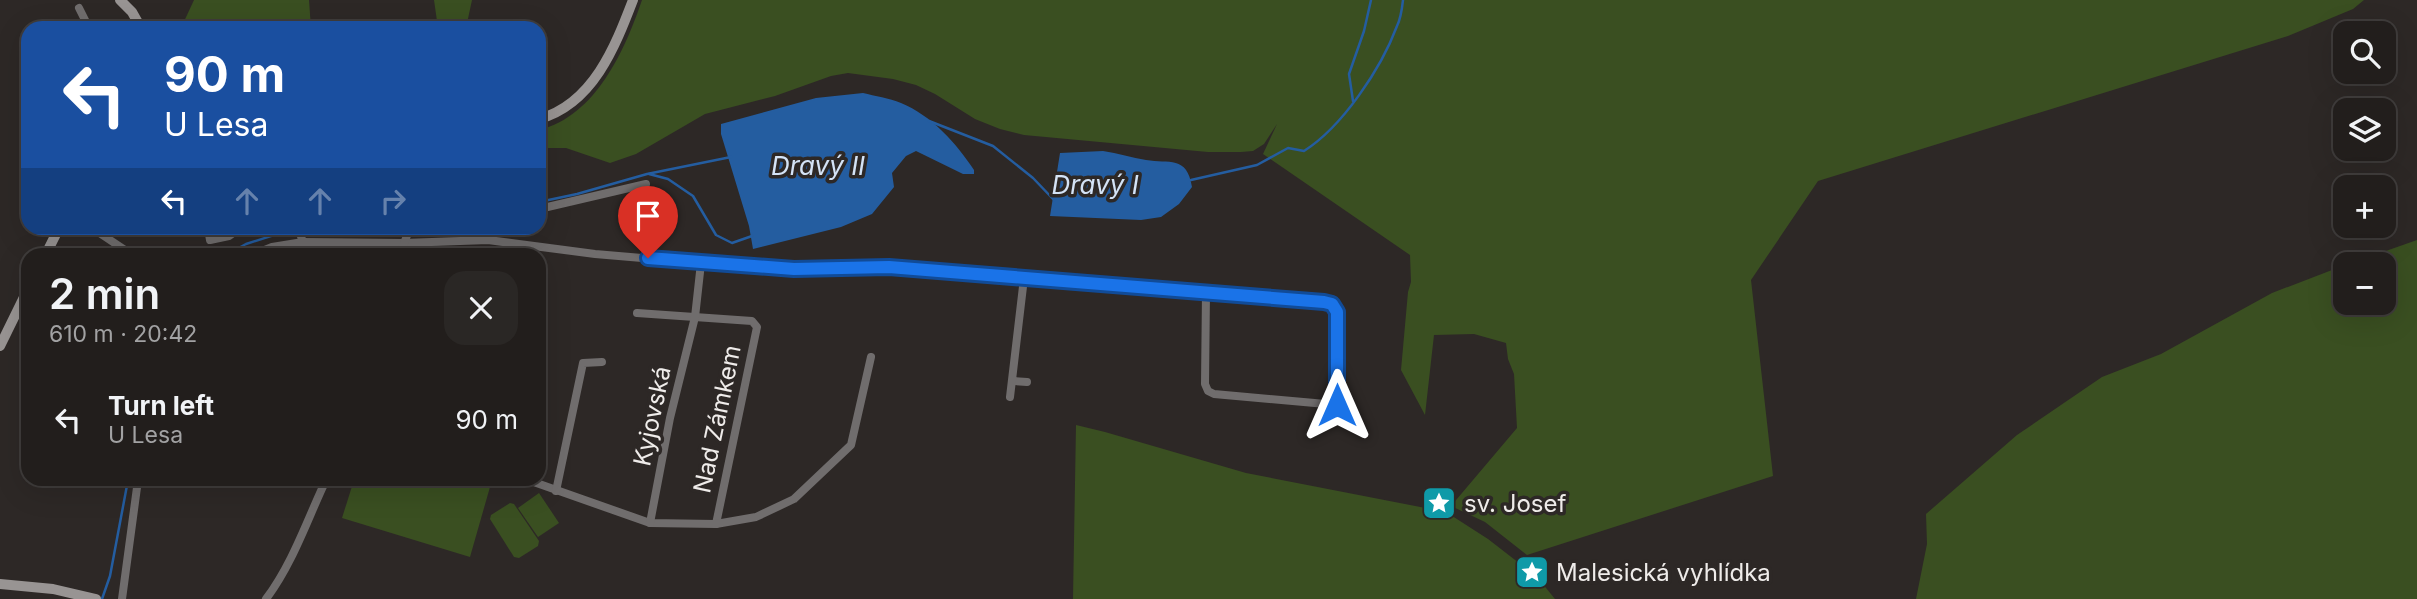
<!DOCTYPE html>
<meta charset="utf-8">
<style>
body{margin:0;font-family:Inter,sans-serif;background:#2a2725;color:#f1f3f6;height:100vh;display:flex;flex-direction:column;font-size:26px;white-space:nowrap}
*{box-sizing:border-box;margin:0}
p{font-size:23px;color:#a2a2a3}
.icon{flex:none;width:38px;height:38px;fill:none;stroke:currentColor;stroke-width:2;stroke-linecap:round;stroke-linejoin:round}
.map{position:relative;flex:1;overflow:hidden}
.sheet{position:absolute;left:21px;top:248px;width:525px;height:238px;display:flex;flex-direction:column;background:#221e1c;border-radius:21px;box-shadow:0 7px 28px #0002,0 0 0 2px #3f3c3b}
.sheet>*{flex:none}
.hud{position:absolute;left:21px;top:21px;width:525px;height:214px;border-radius:21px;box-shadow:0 7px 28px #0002,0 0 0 2px #3f3c3b;background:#1a4fa0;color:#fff;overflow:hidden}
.buttons{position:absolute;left:2333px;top:21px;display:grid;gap:14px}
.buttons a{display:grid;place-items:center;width:63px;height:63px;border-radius:14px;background:#221e1c;box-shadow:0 7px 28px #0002,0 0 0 2px #3f3c3b;font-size:35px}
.pin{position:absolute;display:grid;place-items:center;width:60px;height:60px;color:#fff;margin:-72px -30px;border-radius:50% 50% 50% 0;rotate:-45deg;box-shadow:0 0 7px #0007}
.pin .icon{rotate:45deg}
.me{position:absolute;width:77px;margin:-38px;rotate:0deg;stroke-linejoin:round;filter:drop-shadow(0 0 5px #0008)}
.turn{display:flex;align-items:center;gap:24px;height:147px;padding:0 28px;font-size:32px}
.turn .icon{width:91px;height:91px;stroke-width:2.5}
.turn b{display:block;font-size:49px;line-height:60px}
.lanes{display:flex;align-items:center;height:66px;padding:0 28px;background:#0003;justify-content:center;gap:35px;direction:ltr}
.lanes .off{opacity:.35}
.round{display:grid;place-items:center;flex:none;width:74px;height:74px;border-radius:21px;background:#2a2725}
.headline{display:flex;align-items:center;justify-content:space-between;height:119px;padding:0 28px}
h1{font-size:42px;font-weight:600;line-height:52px}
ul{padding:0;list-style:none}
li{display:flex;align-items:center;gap:21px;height:105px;padding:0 28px}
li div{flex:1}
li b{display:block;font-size:26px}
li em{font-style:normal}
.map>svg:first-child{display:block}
.green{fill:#3a4f21}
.water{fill:#245da0}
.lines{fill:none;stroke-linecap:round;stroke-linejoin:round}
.stream{stroke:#245da0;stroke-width:2.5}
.street{stroke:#706d6d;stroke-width:8}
.secondary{stroke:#989493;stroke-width:10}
.route-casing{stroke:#114b97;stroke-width:18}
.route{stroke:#1a73e8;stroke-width:12}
.labels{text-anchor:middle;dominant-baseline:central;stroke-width:7;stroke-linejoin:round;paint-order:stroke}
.street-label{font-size:24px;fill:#efecea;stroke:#2d2826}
.poi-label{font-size:24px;fill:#efecea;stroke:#2d2826;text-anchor:start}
.water-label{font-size:26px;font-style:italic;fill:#d4e3f6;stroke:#2d2826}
</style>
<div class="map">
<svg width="2417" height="599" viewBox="0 0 2417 599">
<rect width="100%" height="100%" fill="#2d2826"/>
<g class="green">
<path d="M194,0h115l2,28h-130z"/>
<path d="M434,0h38l-6,28h-28z"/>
<path d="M642,0h1722l-11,9 -65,27 -470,145 -67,99 22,196 -246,79 -42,-33 -34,-16 66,-78 -3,-54 -6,-15 -2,-16 -32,-9 -40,1 -9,80 -24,-45 7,-78 3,-10 -1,-27 -147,-101 14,-30 -13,20 -11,7 -12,1h-33l-184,-17 -24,-6 -25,-10 -40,-25 -19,-9 -23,-6 -45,-6 -17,3 -56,20 -70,18 -69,40 -26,9 -44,-15h-27v-18c57,-14 86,-80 103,-130z"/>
<path d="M2417,240v359h-501l11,-55 -1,-30 91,-79 85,-58 59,-23 111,-61 73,-28v38h39v-39h-35z"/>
<path d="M1076,425l29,7 141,41 200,39 42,27 31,24 23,20 13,16h-482z"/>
<path d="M354,480h138l-22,77 -128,-39z"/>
<path d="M539,493l20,30 -21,14 -20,-29z"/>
<path d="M510,503l4,1 25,37 -1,5 -19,12 -5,-1 -24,-38 1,-4z"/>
</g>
<g class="water">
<path d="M863,93c12,3 26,5 38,10 30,12 56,41 73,67v4h-11l-47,-23 -10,5 -14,17 2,14 -22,27 -31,13 -88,22 -4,-23 -28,-92v-10l95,-26z"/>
<path d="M1103,151c15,2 29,7 43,9 23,4 41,-5 46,27l-13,17 -18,13 -20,3 -91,-4 10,-63z"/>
</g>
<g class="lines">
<g class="stream">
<path d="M1353,101l-4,-27 15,-43 7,-31"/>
<path d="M929,121l64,25 40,32 21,22"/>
<path d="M649,174l19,5 25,17 23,39 16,8 20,-7"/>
<path d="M1191,180l66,-15 31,-17 16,3c38,-24 77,-82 93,-125 4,-8 5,-17 6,-26"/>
<path d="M539,202l38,-8 70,-20 84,-17"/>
<path d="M224,256l22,-12 50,-16"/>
<path d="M102,599l8,-23 18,-96"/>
</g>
<g class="street">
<path d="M79,8l10,20"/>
<path d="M539,209l107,-25"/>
<path d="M92,228l42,28"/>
<path d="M208,228l2,12 19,-4 11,-8"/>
<path d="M298,228l5,14"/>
<path d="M488,240l1,-12"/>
<path d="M250,256l22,-9 31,-5 101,1 84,-3 107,14 106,9 93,6 95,-2 435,35 8,2 5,8v93l-123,-11 -6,-3 -3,-7 1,-92"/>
<path d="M399,256l11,-28"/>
<path d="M637,313l115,8 5,6 -41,197"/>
<path d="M1013,381l14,1"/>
<path d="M1010,397l14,-119"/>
<path d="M528,480l122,43 66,1 40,-7 38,-18 57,-54 20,-88"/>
<path d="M556,491l27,-128 19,-1"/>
<path d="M650,523l20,-105 25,-101 6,-54"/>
<path d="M122,599l16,-119"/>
<path d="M266,599c27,-36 41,-79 60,-119"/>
</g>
<g class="secondary">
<path d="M120,0l12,12 9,16"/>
<path d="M539,119c54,-15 76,-72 94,-119"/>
<path d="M45,256l14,-28"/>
<path d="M0,346l28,-57"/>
<path d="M0,584l53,5 43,10"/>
</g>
</g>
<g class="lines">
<g class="route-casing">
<path id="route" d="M648,258l146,11 95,-2 435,35 8,2 5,8v93"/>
</g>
<use href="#route" class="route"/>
</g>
<defs>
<g id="sight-square" transform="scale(1.75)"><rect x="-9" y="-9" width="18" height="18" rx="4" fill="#0f9aa8" stroke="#2d2826"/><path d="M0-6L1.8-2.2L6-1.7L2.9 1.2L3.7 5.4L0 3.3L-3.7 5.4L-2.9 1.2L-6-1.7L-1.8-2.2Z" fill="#fff"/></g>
</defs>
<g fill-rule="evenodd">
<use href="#sight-square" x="1439" y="503"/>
<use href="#sight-square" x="1532" y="572"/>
</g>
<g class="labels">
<g class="street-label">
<text transform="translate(652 416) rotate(-78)">Kyjovská</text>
<text transform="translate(717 419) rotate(-78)">Nad Zámkem</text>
</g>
<g class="poi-label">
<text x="1464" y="503">sv. Josef</text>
<text x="1556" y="572">Malesická vyhlídka</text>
</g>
<g class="water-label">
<text x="818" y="165">Dravý II</text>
<text x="1095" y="184">Dravý I</text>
</g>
</g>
</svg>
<div class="buttons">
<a><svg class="icon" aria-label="search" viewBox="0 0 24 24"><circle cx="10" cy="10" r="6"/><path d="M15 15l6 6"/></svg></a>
<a><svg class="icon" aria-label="layers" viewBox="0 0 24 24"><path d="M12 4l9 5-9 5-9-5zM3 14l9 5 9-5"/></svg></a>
<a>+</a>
<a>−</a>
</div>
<div class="pin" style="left:648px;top:258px;background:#d93025"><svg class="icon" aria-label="arrive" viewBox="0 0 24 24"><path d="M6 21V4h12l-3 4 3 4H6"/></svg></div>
<svg class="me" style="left:1337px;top:405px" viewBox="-20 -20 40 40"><path d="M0-17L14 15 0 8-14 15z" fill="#1a73e8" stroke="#fff" stroke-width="4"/></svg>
<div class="hud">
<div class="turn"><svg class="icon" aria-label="left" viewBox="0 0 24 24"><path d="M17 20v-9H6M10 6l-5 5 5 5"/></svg><div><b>90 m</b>U Lesa</div></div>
<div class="lanes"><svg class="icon" aria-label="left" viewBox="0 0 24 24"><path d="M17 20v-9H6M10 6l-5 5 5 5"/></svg><svg class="icon off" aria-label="ahead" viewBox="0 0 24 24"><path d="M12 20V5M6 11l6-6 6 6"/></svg><svg class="icon off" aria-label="ahead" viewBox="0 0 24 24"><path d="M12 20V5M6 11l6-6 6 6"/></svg><svg class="icon off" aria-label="right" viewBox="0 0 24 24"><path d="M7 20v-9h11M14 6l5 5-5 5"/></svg></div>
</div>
<section class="sheet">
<div class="headline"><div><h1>2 min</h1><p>610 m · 20:42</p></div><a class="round"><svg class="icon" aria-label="close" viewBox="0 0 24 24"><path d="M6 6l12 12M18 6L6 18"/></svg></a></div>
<ul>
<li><svg class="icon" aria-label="left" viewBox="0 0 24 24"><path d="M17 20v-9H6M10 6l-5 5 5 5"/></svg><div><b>Turn left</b><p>U Lesa</p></div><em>90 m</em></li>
</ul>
</section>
</div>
